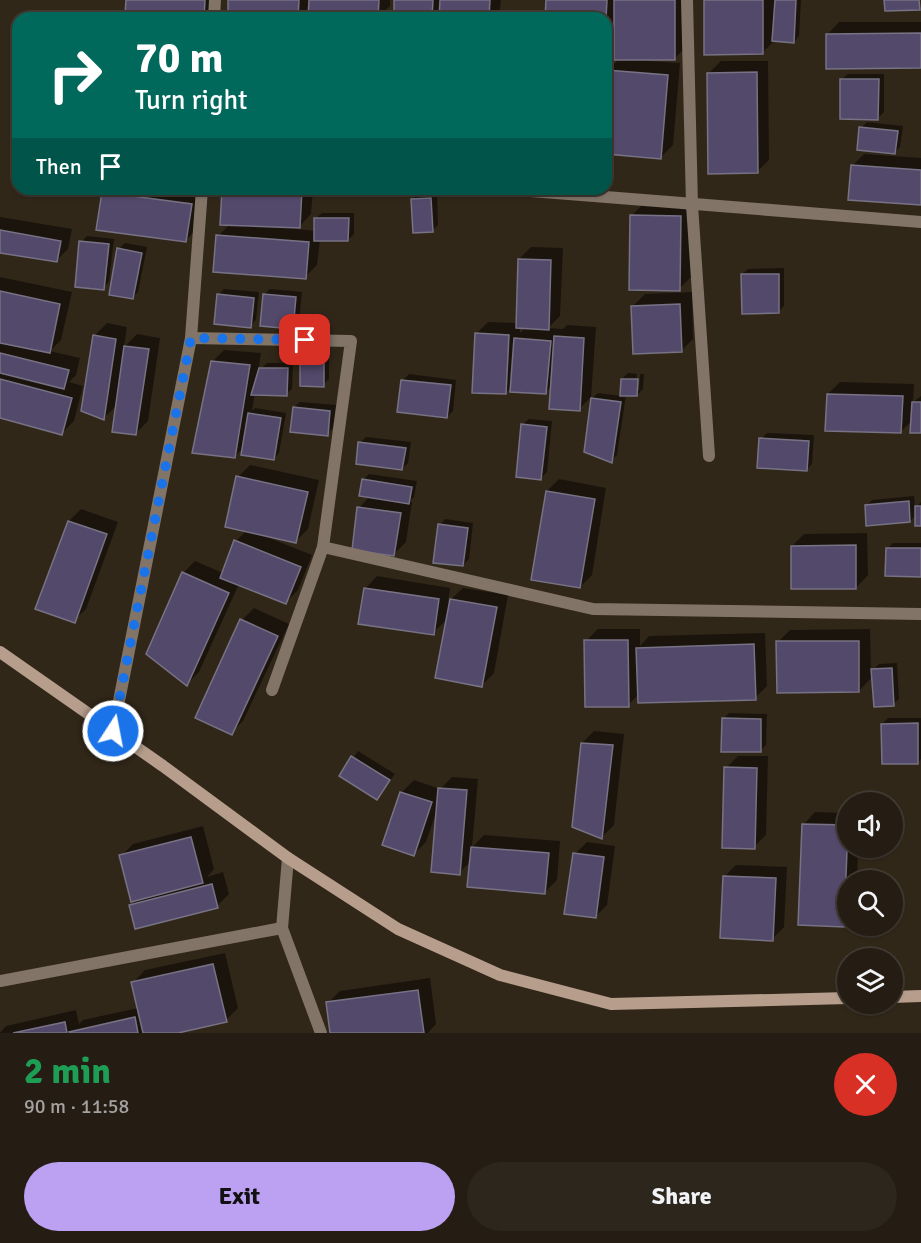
<!DOCTYPE html>
<meta charset="utf-8">
<style>
body{margin:0;font-family:Signika,sans-serif;background:#2d261c;color:#f1f3f6;height:100vh;display:flex;flex-direction:column;font-size:22px;white-space:nowrap}
*{box-sizing:border-box;margin:0}
p{font-size:20px;color:#a3a2a0}
.icon{flex:none;width:33px;height:33px;fill:none;stroke:currentColor;stroke-width:2;stroke-linecap:round;stroke-linejoin:round}
.map{position:relative;height:1033px;overflow:hidden}
.sheet{display:flex;flex-direction:column;background:#251d13;flex:1}
.sheet>*{flex:none}
.banner{position:absolute;left:12px;top:12px;width:600px;height:183px;border-radius:18px;box-shadow:0 2px 4px #0004,0 0 0 2px #423b33;background:#00695c;color:#fff;overflow:hidden}
.controls{position:absolute;left:837px;top:792px;display:grid;gap:12px}
.controls a{display:grid;place-items:center;width:66px;height:66px;border-radius:50%;background:#251d13;box-shadow:0 2px 4px #0004,0 0 0 2px #423b33;font-size:30px}
.pin{position:absolute;display:grid;place-items:center;width:51px;height:51px;color:#fff;margin:-26px;border-radius:12px;box-shadow:0 3px 9px #0006}
.me{position:absolute;width:66px;margin:-33px;rotate:11deg;stroke-linejoin:round;filter:drop-shadow(0 0 4px #0008)}
.turn{display:flex;align-items:center;gap:21px;height:126px;padding:0 24px;font-size:27px}
.turn .icon{width:78px;height:78px;stroke-width:2.5}
.turn b{display:block;font-size:42px;line-height:51px}
.then{display:flex;align-items:center;height:57px;padding:0 24px;background:#0003;gap:12px;font-size:22px}
.round{display:grid;place-items:center;flex:none;width:63px;height:63px;border-radius:32px;background:#2d261c}
.overview{display:flex;align-items:center;justify-content:space-between;height:102px;padding:0 24px}
h1{font-size:36px;font-weight:700;line-height:45px;color:#1e9e55}
.primary-button{display:flex;gap:12px;margin-top:auto;padding:12px 24px}
.primary-button a{flex:1;height:69px;border-radius:36px;background:#bca0f2;color:#111;font-size:24px;font-weight:700;line-height:69px;text-align:center}
.primary-button a+a{background:#2d261c;color:#f1f3f6}
.map>svg:first-child{display:block}
.shadow{fill:#0007;fill-rule:evenodd}
.building{fill:#53496b;stroke:#777284;stroke-width:1.5}
.lines{fill:none;stroke-linecap:round;stroke-linejoin:round}
.minor{stroke:#837468;stroke-width:12}
.tertiary{stroke:#837468;stroke-width:12}
.secondary{stroke:#b79e8c;stroke-width:12}
.route{stroke:#1a73e8;stroke-width:10;stroke-dasharray:0 18}
</style>
<div class="map">
<svg width="921" height="1033" viewBox="0 0 921 1033">
<rect width="100%" height="100%" fill="#312719"/>
<g class="shadow">
<path d="M127,0h88v7l-11,11 -78,-5z"/>
<path d="M230,0h160v6l-12,12 -69,-2v2h-80z"/>
<path d="M396,0h105l-2,18h-104z"/>
<path d="M547,0h140v46l-12,12h-26v3l31,2 -7,82 -12,12 -55,-5 2,-82 12,-12 -5,-16 -9,9v-33z"/>
<path d="M705,0h96l-2,36 -5,6 -19,-2 -13,13z"/>
<path d="M63,12l31,6h-37z"/>
<path d="M839,22h82v44l-94,-31z"/>
<path d="M721,61h47l1,99 -12,12 -48,-99z"/>
<path d="M848,74h36v38l-6,6 -36,-39z"/>
<path d="M867,122l36,4 -3,21 -6,6 -33,-25z"/>
<path d="M864,154l57,4v46l-69,-38z"/>
<path d="M106,189h81l16,3 -5,36 -12,12 -83,-48z"/>
<path d="M224,189h89l-2,25 -14,15 19,2v-13l6,-5h32v21l-6,6h-28l-3,25 -12,12 -87,-41 12,-12z"/>
<path d="M437,193l1,32 -5,5 -21,-30 6,-6z"/>
<path d="M644,203l48,1 -1,73 -12,12 -47,-74z"/>
<path d="M0,217l72,12 -4,20 -12,12 -56,-9z"/>
<path d="M87,236l27,3 -5,43 -6,6 -22,-46z"/>
<path d="M125,243l22,4 -9,45 -6,6 -13,-49z"/>
<path d="M531,247l32,1 -3,68 -12,12 15,1 4,-4 29,2 -5,70 -12,12 -27,-23 -6,6 -35,-5 -5,6 -30,-59 12,-12 29,1 2,-64zM520,327h6l-6,6z"/>
<path d="M784,268v38l-6,6 -36,-38 6,-5z"/>
<path d="M0,277l72,15 -11,48 -11,11 30,7 -4,17 -7,7 14,4 -9,35 -12,12 -62,-17z"/>
<path d="M224,289l35,3 -3,28 -6,6 -32,-31z"/>
<path d="M270,289l32,3 -3,29 -6,6 -29,-32z"/>
<path d="M692,292l1,47 -12,12 -48,-45 12,-12z"/>
<path d="M107,323l20,4 -3,20 13,-13 23,4 -12,83 -12,12 -19,-28 -13,13 -9,-83z"/>
<path d="M224,350l37,3 -3,19 9,-9h26l-1,26 -6,5 -31,-1 -3,18 3,-3 31,5 -7,40 -5,6 -30,-12 -9,9 -23,-94z"/>
<path d="M308,358h21v21l-6,6 -21,-21z"/>
<path d="M628,373l9,1 -1,17h3l1,-17h4l-1,15 -6,6h-11l-9,60 -6,6 -19,-63 6,-5 23,3 1,-17z"/>
<path d="M409,374l47,6 -3,31 -6,6 -44,-37z"/>
<path d="M840,382l74,2 -1,18 8,-6v36l-8,-12 -12,11 -73,-37z"/>
<path d="M300,402l36,3 -3,23 -6,6 -33,-27z"/>
<path d="M529,419l23,2 -5,51 -6,6 -18,-54z"/>
<path d="M767,433l47,2 -2,29 -6,6 -45,-31z"/>
<path d="M366,437l45,5 -3,21 -6,6 -42,-26z"/>
<path d="M250,465l69,15 -11,49 -12,12 -29,-4 45,18 -14,35 -12,12 -47,-18 -40,88 -12,12 -4,-111 12,-12 28,12 13,-32 11,-11 -9,-53z"/>
<path d="M369,474l48,7 -3,16 -4,4 2,1 -6,40 -12,12 -35,-46 11,-12 -7,-16z"/>
<path d="M559,479l47,9 -14,87 -12,12 -33,-96z"/>
<path d="M914,496l1,12 6,-6v22l-4,-10 -7,7 -44,-15 6,-6z"/>
<path d="M81,509l37,13 -32,87 -12,12 -5,-100z"/>
<path d="M445,519l28,4 -4,36 -6,6 -23,-40z"/>
<path d="M867,533l1,42 -12,13 -64,-42 12,-12z"/>
<path d="M893,543h28v32l-34,-26z"/>
<path d="M377,576l73,12 -2,14 15,-14 45,7 -14,78 -12,12 -35,-66 -14,14 -68,-44z"/>
<path d="M254,608l35,16 -46,97 -12,12 11,-113z"/>
<path d="M598,629h42v17l9,-10 116,-3 2,53 -12,12 -116,-4 -11,11 -42,-64z"/>
<path d="M870,629l1,43 8,-8 18,-1 2,36 -6,5 -20,-28 -14,15 -81,-49 12,-12z"/>
<path d="M729,713l38,1 -1,31 -6,6 -37,-32z"/>
<path d="M888,718h33v41l-3,4 -36,-39z"/>
<path d="M594,731l30,3 -10,91 -12,12 -20,-94z"/>
<path d="M358,751l37,23 -18,24 -36,-22z"/>
<path d="M738,756h30l-2,79 -12,12 -28,-79z"/>
<path d="M452,777l26,2 -6,68 12,-12 76,6 -3,39 -12,12 -74,-31 -12,12 -22,-63 -11,32 -12,12 -30,-10 18,-52 12,-12 26,9z"/>
<path d="M815,812l33,1v35h10l-1,32h-9v42l-4,3 -41,-100z"/>
<path d="M203,826l11,43 -7,8 16,-5 6,22 -12,12 -86,-1 7,-7 -17,-42 12,-12z"/>
<path d="M587,842l28,4 -8,59 -12,12 -20,-63z"/>
<path d="M736,865l51,2 -3,60 -12,12 -48,-62z"/>
<path d="M225,953l13,55 -12,12 -55,13h-171l6,-7 70,-16 3,14 4,-4 55,-12 -5,-25 12,-13z"/>
<path d="M430,978l6,46 -8,9h-96l-4,-30 12,-12z"/>
</g>
<g class="building">
<path d="M126,0h79l-1,18 -79,-4z"/>
<path d="M228,0h71l-1,18h-70z"/>
<path d="M309,0h70l-1,18 -70,-1z"/>
<path d="M394,0h39l-1,18h-38z"/>
<path d="M440,0h50l-1,18h-50z"/>
<path d="M546,0h61l-1,19 -61,-1z"/>
<rect x="614" y="0" width="61" height="60"/>
<path d="M704,0h59v54l-59,1z"/>
<path d="M775,0h21l-2,43 -22,-2z"/>
<path d="M884,0h35l1,10 -35,1z"/>
<path d="M921,33v35l-95,1v-35z"/>
<path d="M606,70l62,5 -7,84 -55,-5z"/>
<path d="M757,72l1,101 -50,1 -1,-101z"/>
<path d="M840,79h39l-1,41 -38,-1z"/>
<path d="M859,127l39,4 -3,23 -38,-4z"/>
<path d="M851,165l70,5v35l-73,-5z"/>
<path d="M222,189h80l-2,39 -80,-3z"/>
<path d="M102,192l90,12 -6,38 -90,-12z"/>
<path d="M431,198l2,34 -20,1 -2,-34z"/>
<path d="M630,215l51,1 -1,75 -51,-1z"/>
<path d="M314,218h35l-1,23h-34z"/>
<path d="M0,230l61,11 -4,21 -57,-9z"/>
<path d="M216,235l93,7 -3,37 -93,-7z"/>
<path d="M79,241l30,3 -5,46 -29,-3z"/>
<path d="M117,248l25,5 -9,46 -24,-4z"/>
<path d="M518,259l33,1 -2,70 -33,-2z"/>
<path d="M741,274h38v39l-37,1z"/>
<path d="M0,291l60,13 -10,49 -50,-10z"/>
<path d="M217,294l37,4 -3,30 -37,-4z"/>
<path d="M263,294l33,3 -3,32 -33,-3z"/>
<path d="M680,304l2,48 -49,2 -2,-48z"/>
<path d="M475,333l34,2 -3,59 -34,-1z"/>
<path d="M93,335l23,4 -12,81 -23,-9z"/>
<path d="M554,336l30,2 -4,73 -31,-2z"/>
<path d="M514,338l37,3 -5,53 -36,-2z"/>
<path d="M124,346l25,3 -13,86 -24,-3z"/>
<path d="M0,353l69,17 -5,19 -64,-16z"/>
<path d="M211,361l39,4 -15,93 -43,-5z"/>
<path d="M300,363h24v24l-24,-1z"/>
<path d="M259,368h29l-1,28 -36,-1z"/>
<path d="M0,379l72,19 -10,37 -62,-17z"/>
<path d="M621,379h17l-1,17h-17z"/>
<path d="M401,380l50,5 -4,33 -50,-6z"/>
<path d="M827,394l76,2 -2,37 -76,-2z"/>
<path d="M591,398l30,4 -9,61 -28,-11z"/>
<path d="M912,402h9v31h-11z"/>
<path d="M293,407l37,4 -2,25 -38,-4z"/>
<path d="M248,413l33,5 -7,42 -33,-5z"/>
<path d="M521,424l26,3 -6,53 -25,-3z"/>
<path d="M759,438l50,3 -2,30 -50,-3z"/>
<path d="M358,442l48,6 -4,22 -46,-6z"/>
<path d="M236,476l72,16 -12,51 -71,-16z"/>
<path d="M362,479l50,8 -3,17 -50,-8z"/>
<path d="M546,491l49,8 -15,89 -49,-8z"/>
<path d="M909,501l1,21 -44,4 -1,-21z"/>
<rect x="915" y="506" width="6" height="20"/>
<path d="M357,507l44,6 -7,43 -42,-6z"/>
<path d="M68,521l39,13 -32,89 -40,-14z"/>
<path d="M438,524l30,4 -5,38 -30,-3z"/>
<path d="M234,540l67,27 -15,37 -66,-26z"/>
<path d="M856,545v44h-65v-43z"/>
<path d="M886,548h35v29l-36,-1z"/>
<path d="M182,572l47,21 -42,93 -41,-32z"/>
<path d="M364,588l75,11 -5,36 -76,-11z"/>
<path d="M450,599l47,8 -15,80 -47,-9z"/>
<path d="M240,619l38,17 -46,99 -37,-17z"/>
<path d="M584,640h44l1,67h-44z"/>
<path d="M776,641h83v51l-82,1z"/>
<path d="M754,644l2,56 -118,3 -2,-55z"/>
<path d="M892,668l2,38 -20,1 -3,-38z"/>
<path d="M722,718l39,1v33h-40z"/>
<path d="M918,723v41h-36l-1,-40z"/>
<path d="M581,743l32,2 -11,94 -30,-12z"/>
<path d="M351,756l39,24 -13,20 -38,-24z"/>
<path d="M724,767l33,1 -2,81 -33,-1z"/>
<path d="M438,788l29,2 -7,85 -29,-3z"/>
<path d="M400,792l32,10 -18,54 -32,-11z"/>
<path d="M802,824l46,1 -4,102 -46,-2z"/>
<path d="M191,837l12,46 -72,19 -12,-47z"/>
<path d="M471,847l78,6 -4,41 -78,-7z"/>
<path d="M573,853l31,4 -8,61 -32,-4z"/>
<path d="M723,876l53,2 -3,63 -53,-3z"/>
<path d="M212,884l6,24 -83,21 -6,-24z"/>
<path d="M213,964l14,58 -49,11h-35l-12,-51z"/>
<path d="M418,990l6,43h-94l-4,-31z"/>
<path d="M135,1017l3,16h-68l-1,-1z"/>
<path d="M65,1022l2,11h-54z"/>
</g>
<g class="lines">
<g class="minor">
<path d="M687,0l5,205 17,251"/>
<path d="M214,18l1,-18"/>
<path d="M505,189l416,33"/>
<path d="M191,338l160,3 -28,206"/>
<path d="M272,690l51,-143 270,62 328,5"/>
<path d="M113,731l78,-393 11,-149"/>
<path d="M0,981l282,-53"/>
</g>
<path class="tertiary" d="M288,858l-6,70 39,105"/>
<g class="secondary">
<path d="M0,652l163,114 125,92 110,71 102,46 111,29 237,-6"/>
<path d="M892,997l29,-1"/>
</g>
</g>
<g class="lines">
<path class="route" d="M113,731l78,-393 114,2"/>
</g>
</svg>
<div class="controls">
<a><svg class="icon" aria-label="sound" viewBox="0 0 24 24"><path d="M4 9h4l5-4v14l-5-4H4zM17 9q2 3 0 6"/></svg></a>
<a><svg class="icon" aria-label="search" viewBox="0 0 24 24"><circle cx="10" cy="10" r="6"/><path d="M15 15l6 6"/></svg></a>
<a><svg class="icon" aria-label="layers" viewBox="0 0 24 24"><path d="M12 4l9 5-9 5-9-5zM3 14l9 5 9-5"/></svg></a>
</div>
<div class="pin" style="left:305px;top:340px;background:#d93025"><svg class="icon" aria-label="arrive" viewBox="0 0 24 24"><path d="M6 21V4h12l-3 4 3 4H6"/></svg></div>
<svg class="me" style="left:113px;top:731px" viewBox="-20 -20 40 40"><circle r="17" fill="#1a73e8" stroke="#fff" stroke-width="3"/><path d="M0-11L8 9 0 5-8 9z" fill="#fff"/></svg>
<div class="banner">
<div class="turn"><svg class="icon" aria-label="right" viewBox="0 0 24 24"><path d="M7 20v-9h11M14 6l5 5-5 5"/></svg><div><b>70 m</b>Turn right</div></div>
<div class="then">Then<svg class="icon" aria-label="arrive" viewBox="0 0 24 24"><path d="M6 21V4h12l-3 4 3 4H6"/></svg></div>
</div>
</div>
<section class="sheet">
<div class="overview"><div><h1>2 min</h1><p>90 m · 11:58</p></div><a class="round" style="background:#d93025;color:#fff"><svg class="icon" aria-label="close" viewBox="0 0 24 24"><path d="M6 6l12 12M18 6L6 18"/></svg></a></div>
<div class="primary-button"><a>Exit</a><a>Share</a></div>
</section>
